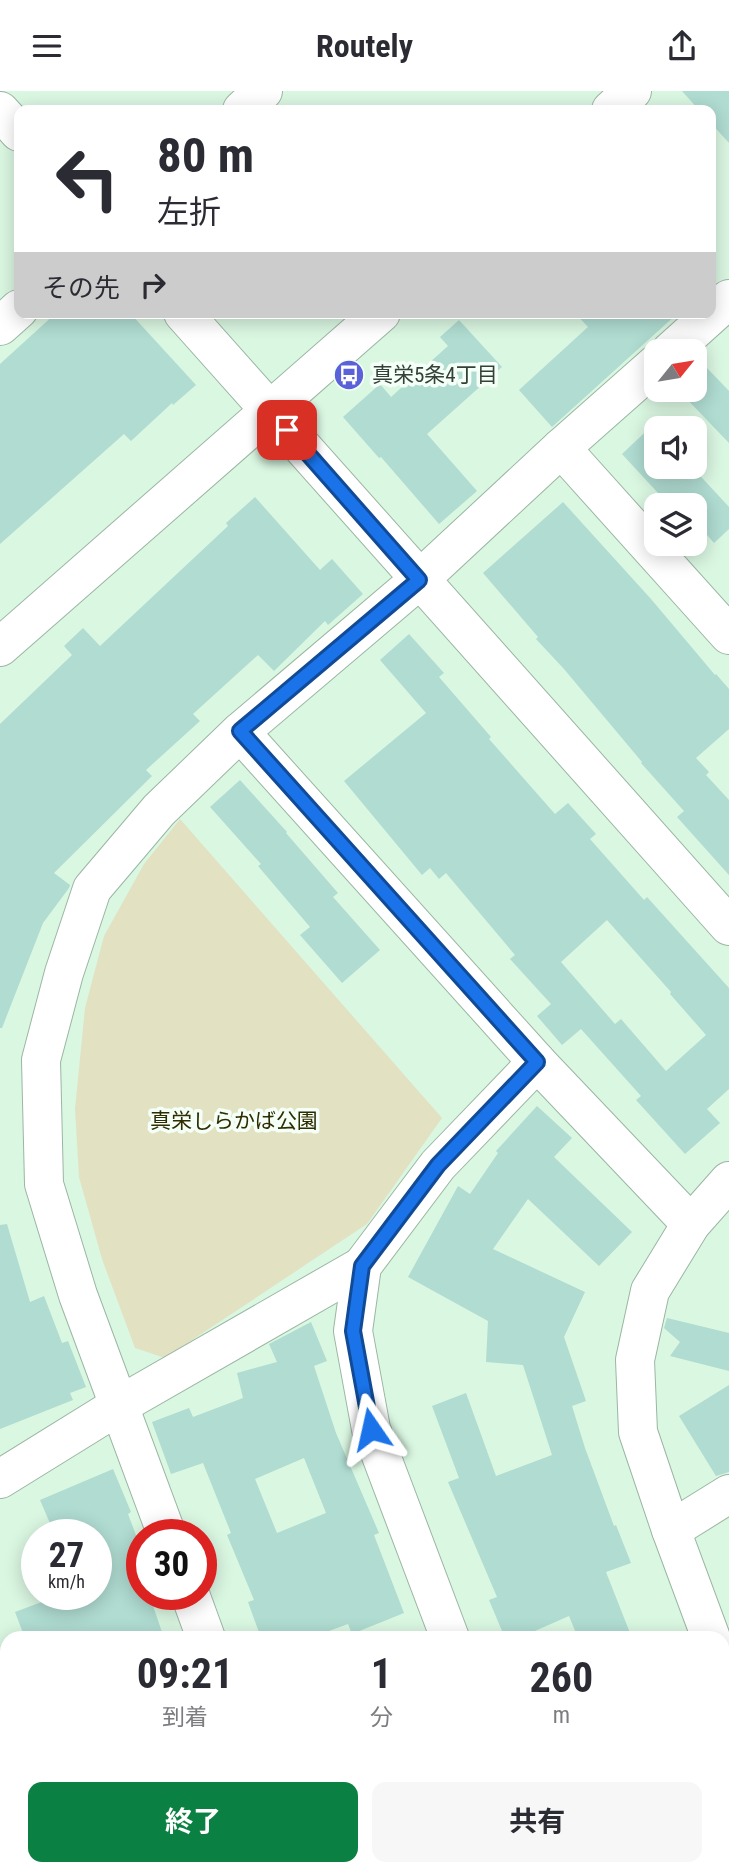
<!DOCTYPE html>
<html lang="ja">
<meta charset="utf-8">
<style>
body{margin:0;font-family:"Roboto Condensed","Noto Sans JP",sans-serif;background:#f7f7f7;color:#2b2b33;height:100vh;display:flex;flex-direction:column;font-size:26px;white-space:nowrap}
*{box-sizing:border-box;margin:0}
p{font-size:23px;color:#7c7c81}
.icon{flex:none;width:38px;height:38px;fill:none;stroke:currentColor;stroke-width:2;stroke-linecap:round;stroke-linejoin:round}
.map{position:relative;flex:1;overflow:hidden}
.sheet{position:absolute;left:0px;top:1540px;width:730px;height:245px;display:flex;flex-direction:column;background:#fff;border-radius:21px 21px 0 0;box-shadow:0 4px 18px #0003}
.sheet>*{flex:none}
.hud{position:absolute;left:14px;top:14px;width:702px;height:214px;border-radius:14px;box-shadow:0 4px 18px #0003;background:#fff;color:#2b2b33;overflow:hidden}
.needle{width:46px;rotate:60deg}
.controls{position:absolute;left:644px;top:248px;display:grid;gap:14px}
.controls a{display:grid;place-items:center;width:63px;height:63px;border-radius:14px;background:#fff;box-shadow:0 4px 18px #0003;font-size:35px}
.speed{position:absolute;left:21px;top:1428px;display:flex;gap:14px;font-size:35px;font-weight:700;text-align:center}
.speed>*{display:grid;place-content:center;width:91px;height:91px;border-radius:50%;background:#fff;box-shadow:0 4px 18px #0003;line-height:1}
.speed small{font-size:18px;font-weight:400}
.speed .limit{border:10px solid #d22;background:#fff;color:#111}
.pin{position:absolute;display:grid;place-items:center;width:60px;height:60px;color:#fff;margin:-30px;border-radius:14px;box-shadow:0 4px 10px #0006}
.me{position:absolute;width:77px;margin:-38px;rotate:349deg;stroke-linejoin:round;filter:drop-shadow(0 0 5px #0008)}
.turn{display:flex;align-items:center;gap:24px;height:147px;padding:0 28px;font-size:32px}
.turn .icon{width:91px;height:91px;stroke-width:2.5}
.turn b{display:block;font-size:49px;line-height:60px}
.then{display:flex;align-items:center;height:66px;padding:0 28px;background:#0003;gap:14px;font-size:26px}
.eta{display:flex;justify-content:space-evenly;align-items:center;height:119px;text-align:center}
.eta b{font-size:42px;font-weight:700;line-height:49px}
.action{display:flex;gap:14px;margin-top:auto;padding:14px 28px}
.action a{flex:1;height:80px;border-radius:14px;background:#0b8043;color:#fff;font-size:28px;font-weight:700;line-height:80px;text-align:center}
.action a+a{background:#f7f7f7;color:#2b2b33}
header{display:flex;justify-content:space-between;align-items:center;height:91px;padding:0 28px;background:#fff;font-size:32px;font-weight:700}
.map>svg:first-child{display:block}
.green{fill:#e2e1c2}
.building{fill:#b0dcd1;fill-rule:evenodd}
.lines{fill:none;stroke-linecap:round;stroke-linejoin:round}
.minor-casing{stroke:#9bb6a3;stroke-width:40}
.minor{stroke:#fff;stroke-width:38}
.route-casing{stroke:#114b97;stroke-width:18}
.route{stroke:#1a73e8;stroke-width:12}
.labels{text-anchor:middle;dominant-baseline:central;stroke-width:7;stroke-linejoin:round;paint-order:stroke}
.poi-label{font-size:21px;fill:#344038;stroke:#f4fff7;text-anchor:start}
.park-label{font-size:21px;fill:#2f2c00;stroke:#f4fff7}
</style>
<header><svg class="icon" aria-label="menu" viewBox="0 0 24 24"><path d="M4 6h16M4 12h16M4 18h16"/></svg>Routely<svg class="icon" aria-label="share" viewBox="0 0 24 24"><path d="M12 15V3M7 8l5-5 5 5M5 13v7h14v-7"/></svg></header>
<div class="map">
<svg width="729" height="1785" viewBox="0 0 729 1785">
<rect width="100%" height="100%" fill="#daf7e2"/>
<path class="green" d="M180,728l262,299 -75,106 -202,134 -30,-10 -33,-89 -23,-82 -4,-68 10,-101 19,-72 40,-72z"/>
<g class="building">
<path d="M682,0h47v52l-19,-21v-12h-11z"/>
<path d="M56,222h74l66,72 -23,20 -1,-2 -41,38 -7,-7 -124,110v-180z"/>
<path d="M575,222h103l-126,114 -33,-37 69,-63z"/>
<path d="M459,229l43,47 -75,67 50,57 -38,33 -58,-67 -2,1 -36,-41 37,-33 11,13 57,-51 -8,-9z"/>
<path d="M707,277l22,23v52l-48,-50 2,-3h12v-11z"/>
<path d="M656,331v45h36l37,40v22l-15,14 -19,-22v-15h-25l-48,-52z"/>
<path d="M255,406l65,73 12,-11 31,35 -35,31 -3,-4 -51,50 -16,-16 -65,59 7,7 -54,49 6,6 -98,97 16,12 -1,3 -26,35 -41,105h-2v-304l72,-69 -8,-9 19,-18 17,18 128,-120 -2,-3z"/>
<path d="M563,411l88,97 64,76 1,-1 13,15v40l-33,29 13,14 -3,3 23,25v75l-52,-58 7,-6 -43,-48 1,-1 -78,-93 -28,-30 2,-2 -55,-64z"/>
<path d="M409,543l35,39 -5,4 52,60 -2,2 66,75 13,-11 28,31 -6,5 54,61 3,-3 82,91v101l-22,20 13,14 -35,31 -49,-54 5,-4 -60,-67 -19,16 -25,-29 14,-12 -41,-45 5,-4 -69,-82 -7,6 -9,-11 -8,7 -78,-94 82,-68 -46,-53zM607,829l64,72 -1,2 36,41 -40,36 -45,-52 -6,5 -54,-62z"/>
<path d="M240,689l47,52 -1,1 52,60 -5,4 47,53 -38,33 -42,-48 10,-8 -52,-61 3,-2 -51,-57z"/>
<path d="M537,1015l35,32 -18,19 78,75 -33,34 -71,-67 -35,50 92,43 -21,45 22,64 -14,5 13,42 29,78 2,-1 15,38 -25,9 26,66h-54l-9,-22 -50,22h-14l-16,-38 8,-3 -49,-115 11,-4 -27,-72 34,-13 30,83 56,-21 -29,-90 -37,-3 2,-41 -80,-44 50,-91 12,8 28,-41 -2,-2z"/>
<path d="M7,1133l23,78 14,-6 18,47 6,-2 18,46 -16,6 3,7 -73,29v-204z"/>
<path d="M667,1227l62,15v38l-59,-15 10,-14 -16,-14z"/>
<path d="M311,1231l16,39 -13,5 22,67 43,100 -5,2 30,78 -52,21 -4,-10 -38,14h-49l-13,-36 6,-2 -27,-65 4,-2 -28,-70 -32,11 -19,-52 37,-14 4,9 50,-19 -6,-25 40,-11 -8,-18zM304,1367l22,55 -49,20 -22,-54z"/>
<path d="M729,1294v87l-13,4 -37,-60z"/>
<path d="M113,1378l18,43 -3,2 14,37v43h7l15,44h-139l-10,-26 48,-18h33v-59h-41l-15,-35z"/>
</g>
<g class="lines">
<g class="minor-casing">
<g id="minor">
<path d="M242,19l21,-19"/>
<path d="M611,19l21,-19"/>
<path d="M0,20l19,21"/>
<path d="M183,222l546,613"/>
<path d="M0,235l19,-17"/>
<path d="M670,261l59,-53"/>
<path d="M561,357l168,187"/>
<path d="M0,556l381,-334"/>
<path d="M240,641l297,330 154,162"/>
<path d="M0,1388l118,-73 244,-140"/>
<path d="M671,1439l58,-36"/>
<path d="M167,1444l-89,-240 -34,-111 -3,-124 23,-87 28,-84 67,-79 81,-78 179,-152 142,-132 95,-84"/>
<path d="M190,1503l16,44"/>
<path d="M450,1547l-79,-209 -18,-98 9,-65 76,-101 99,-103"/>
<path d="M711,1547l-40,-108 -33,-98 -3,-72 15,-69 41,-67 38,-43"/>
<path d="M723,1577l6,17"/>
<path d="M723,1639l6,-3"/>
<path d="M0,1692l7,18"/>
<path d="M33,1778l2,7"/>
<path d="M294,1778l3,7"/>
<path d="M471,1785l11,-7"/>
</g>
</g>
<use href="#minor" class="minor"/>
</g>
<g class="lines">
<g class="route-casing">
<path id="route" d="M287,339l132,150 -179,151 297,331 -99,103 -76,101 -9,65 18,98"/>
</g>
<use href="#route" class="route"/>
</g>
<defs>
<g id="bus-disc" transform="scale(1.575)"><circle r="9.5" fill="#5b61d9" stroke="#f4fff7"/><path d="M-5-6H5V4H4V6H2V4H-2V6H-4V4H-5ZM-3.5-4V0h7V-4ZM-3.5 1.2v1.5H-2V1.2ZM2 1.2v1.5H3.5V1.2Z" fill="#fff"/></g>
</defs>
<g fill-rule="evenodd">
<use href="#bus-disc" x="349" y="284"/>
</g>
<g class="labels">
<g class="poi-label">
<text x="372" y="284">真栄5条4丁目</text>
</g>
<g class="park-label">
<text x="234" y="1030">真栄しらかば公園</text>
</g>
</g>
</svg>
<div class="controls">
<a><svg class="needle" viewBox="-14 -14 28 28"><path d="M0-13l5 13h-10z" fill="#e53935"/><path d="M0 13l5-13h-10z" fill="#7c7c81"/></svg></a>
<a><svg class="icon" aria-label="sound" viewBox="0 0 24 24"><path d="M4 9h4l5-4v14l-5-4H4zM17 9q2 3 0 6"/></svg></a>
<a><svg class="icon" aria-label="layers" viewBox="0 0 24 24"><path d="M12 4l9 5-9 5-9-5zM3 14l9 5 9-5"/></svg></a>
</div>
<div class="speed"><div>27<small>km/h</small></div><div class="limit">30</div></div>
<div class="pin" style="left:287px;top:339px;background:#d93025"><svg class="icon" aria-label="arrive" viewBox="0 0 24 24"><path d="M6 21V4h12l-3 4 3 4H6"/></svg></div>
<svg class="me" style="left:371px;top:1338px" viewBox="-20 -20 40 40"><path d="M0-17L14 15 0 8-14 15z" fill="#1a73e8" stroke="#fff" stroke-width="4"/></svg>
<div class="hud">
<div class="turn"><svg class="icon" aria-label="left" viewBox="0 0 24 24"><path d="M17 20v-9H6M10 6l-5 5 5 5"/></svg><div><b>80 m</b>左折</div></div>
<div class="then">その先<svg class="icon" aria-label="right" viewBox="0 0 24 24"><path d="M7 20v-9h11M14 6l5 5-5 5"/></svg></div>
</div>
<section class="sheet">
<div class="eta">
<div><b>09:21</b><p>到着</p></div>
<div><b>1</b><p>分</p></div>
<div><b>260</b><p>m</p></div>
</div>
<div class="action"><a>終了</a><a>共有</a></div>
</section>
</div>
